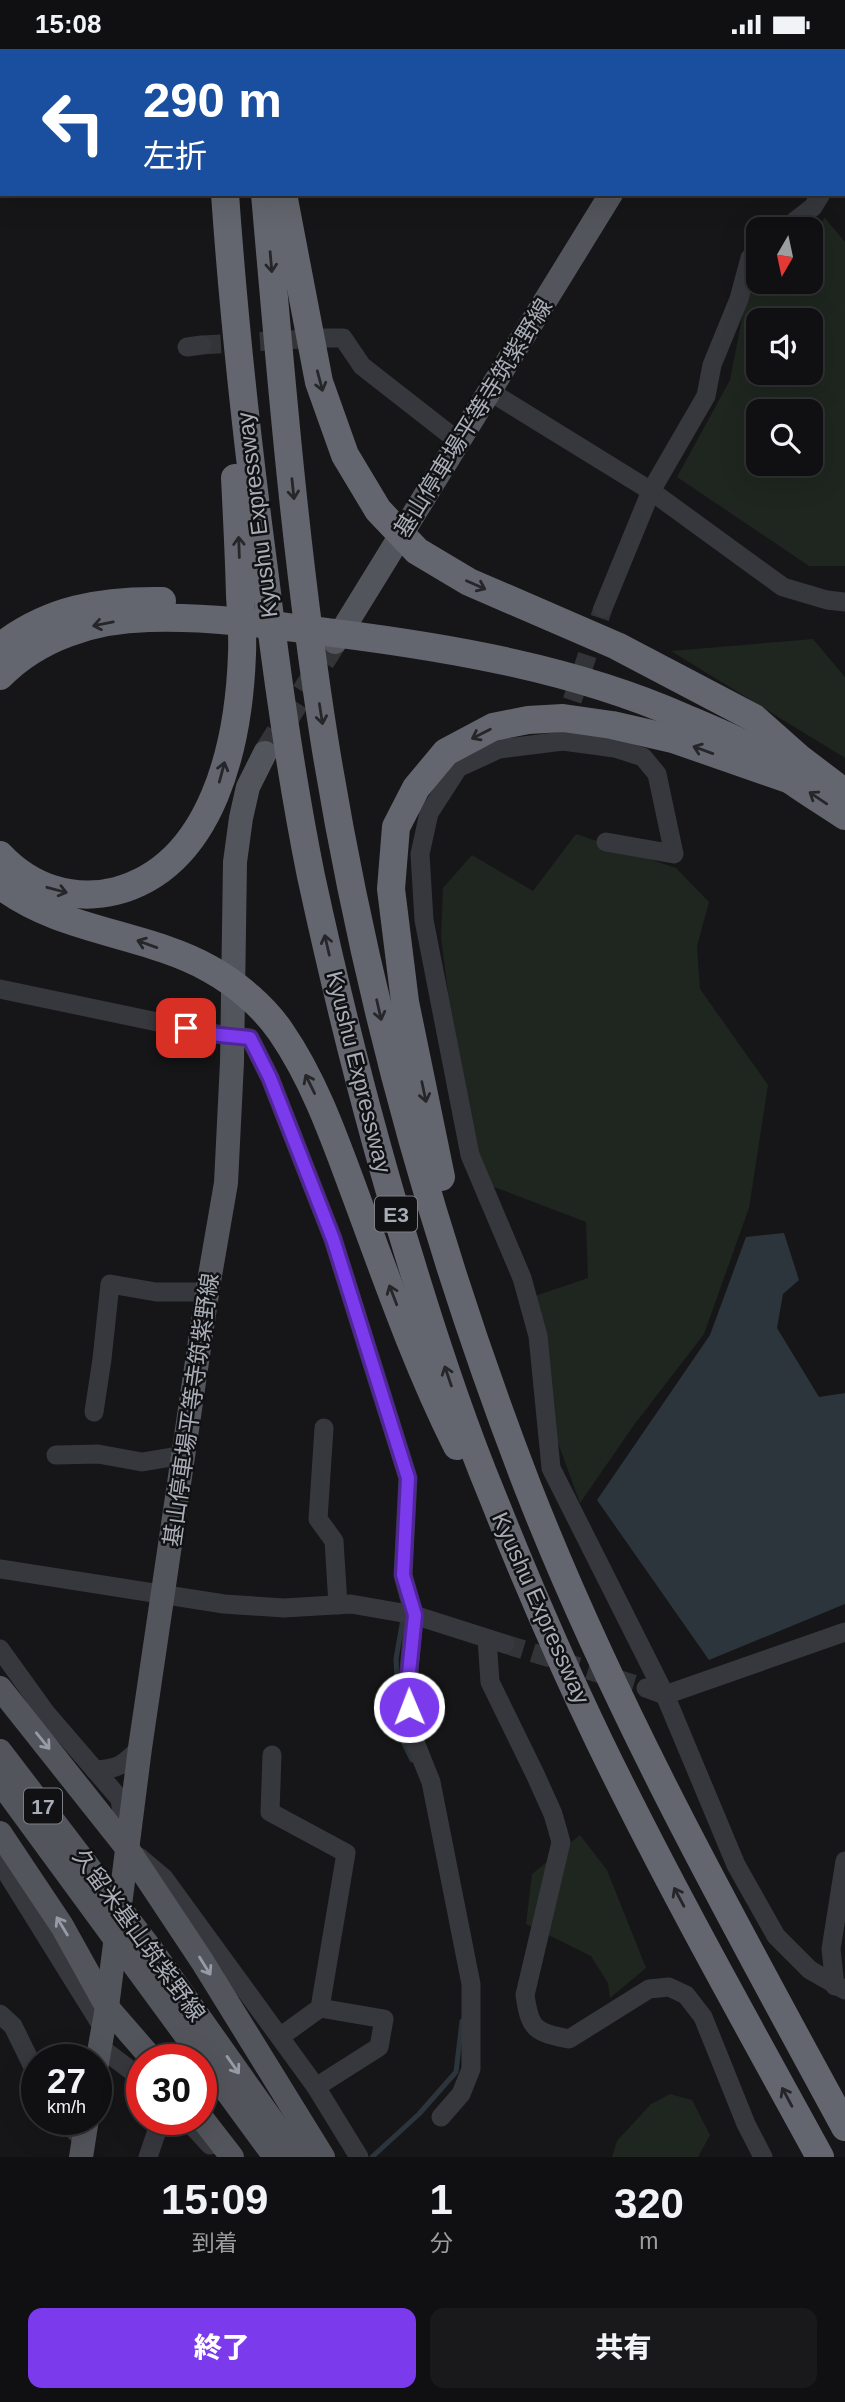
<!DOCTYPE html>
<html lang="ja">
<meta charset="utf-8">
<style>
body{margin:0;font-family:Arial,"Noto Sans JP",sans-serif;background:#19191b;color:#f1f3f6;height:100vh;display:flex;flex-direction:column;font-size:26px;white-space:nowrap}
*{box-sizing:border-box;margin:0}
p{font-size:23px;color:#9c9d9f}
.icon{flex:none;width:38px;height:38px;fill:none;stroke:currentColor;stroke-width:2;stroke-linecap:round;stroke-linejoin:round}
.map{position:relative;height:2108px;overflow:hidden}
.panel{display:flex;flex-direction:column;background:#101012;flex:1}
.panel>*{flex:none}
.top-card{position:absolute;left:0px;top:0px;width:845px;height:147px;box-shadow:0 7px 28px #0002,0 0 0 2px #303032;background:#1a4fa0;color:#fff;overflow:hidden}
.needle{width:46px;rotate:189deg}
.fabs{position:absolute;left:746px;top:168px;display:grid;gap:14px}
.fabs a{display:grid;place-items:center;width:77px;height:77px;border-radius:14px;background:#101012;box-shadow:0 7px 28px #0002,0 0 0 2px #303032;font-size:35px}
.speed{position:absolute;left:21px;top:1995px;display:flex;gap:14px;font-size:35px;font-weight:700;text-align:center}
.speed>*{display:grid;place-content:center;width:91px;height:91px;border-radius:50%;background:#101012;box-shadow:0 7px 28px #0002,0 0 0 2px #303032;line-height:1}
.speed small{font-size:18px;font-weight:400}
.speed .limit{border:10px solid #d22;background:#fff;color:#111}
.pin{position:absolute;display:grid;place-items:center;width:60px;height:60px;color:#fff;margin:-30px;border-radius:14px;box-shadow:0 4px 10px #0006}
.me{position:absolute;width:77px;margin:-38px;rotate:359deg;stroke-linejoin:round;filter:drop-shadow(0 0 5px #0008)}
.turn{display:flex;align-items:center;gap:24px;height:147px;padding:0 28px;font-size:32px}
.turn .icon{width:91px;height:91px;stroke-width:2.5}
.turn b{display:block;font-size:49px;line-height:60px}
.eta{display:flex;justify-content:space-evenly;align-items:center;height:119px;text-align:center}
.eta b{font-size:42px;font-weight:800;line-height:49px}
.action{display:flex;gap:14px;margin-top:auto;padding:14px 28px}
.action a{flex:1;height:80px;border-radius:14px;background:#7c3aed;color:#fff;font-size:28px;font-weight:800;line-height:80px;text-align:center}
.action a+a{background:#19191b;color:#f1f3f6}
.status{display:flex;justify-content:space-between;align-items:center;height:49px;padding:0 35px;background:#101012;direction:ltr}
.status svg{height:19px;fill:currentColor}
.map>svg:first-child{display:block}
.green{fill:#1e261f;fill-rule:evenodd}
.water{fill:#2c353c}
.lines{fill:none;stroke-linecap:round;stroke-linejoin:round}
.stream{stroke:#2c353c;stroke-width:5}
.minor-tunnel{stroke:#333438;stroke-width:19;stroke-dasharray:19 10;stroke-linecap:butt}
.major-tunnel{stroke:#333438;stroke-width:24;stroke-dasharray:24 12;stroke-linecap:butt}
.minor{stroke:#37383d;stroke-width:19}
.major{stroke:#53555c;stroke-width:24}
.highway{stroke:#63666e;stroke-width:28}
.oneway{stroke:#26262a}
.oneway2{stroke:#979ba6}
.route-casing{stroke:#51269a;stroke-width:18}
.route{stroke:#7c3aed;stroke-width:12}
.labels{text-anchor:middle;dominant-baseline:central;stroke-width:5;stroke-linejoin:round;paint-order:stroke}
.shield{fill:#111113;stroke:#7b7e86;stroke-width:2}
.shield-label{font-size:21px;font-weight:bold;fill:#a8adb8}
.street-label{font-size:23px;fill:#a8adb8;stroke:#111113}
</style>
<div class="status"><b>15:08</b><svg viewBox="0 0 49 12"><path d="M0 12V9h3v3zM5 12V6h3v6zM10 12V3h3v9zM15 12V0h3v12zM26 1h20v11H26zM47 4h2v5h-2z"/></svg></div>
<div class="map">
<svg width="845" height="2108" viewBox="0 0 845 2108">
<rect width="100%" height="100%" fill="#161618"/>
<g class="green">
<path d="M825,169l20,24v324h-36l-132,-89 53,-97 16,-82 16,-16h48v-49zM758,271h52v53h-52zM758,362h52v53h-52z"/>
<path d="M813,590l32,38v81l-174,-107z"/>
<path d="M576,785l100,34 33,34 -12,44 3,43 68,96 -19,123 -45,126 -70,91 -54,78 -30,-82 -18,-124 56,-19 -2,-56 -102,-39 -36,-190 -7,-56 2,-49 29,-33 61,36z"/>
<path d="M580,1786l27,35 39,98 -36,30 -2,-15 -17,-27 -65,-32 6,-50z"/>
<path d="M670,2045l22,6 18,35 -12,22h-86l5,-16 34,-37z"/>
</g>
<path class="water" d="M784,1184l15,47 -16,14 -6,34 42,69 26,-4v211l-136,56 -112,-160 113,-165 36,-98z"/>
<g class="lines">
<g class="stream">
<path d="M403,1570l-7,40 4,76 12,25"/>
<path d="M372,2108l47,-43 37,-42 6,-51"/>
</g>
<g class="minor-tunnel">
<path d="M202,296l119,-7"/>
<path d="M563,679l40,-120"/>
<path d="M505,1595l141,44"/>
</g>
<path class="major-tunnel" d="M265,704l70,-111"/>
<g class="minor">
<path d="M844,104l1,-3"/>
<path d="M785,180l28,-22 8,-13"/>
<path d="M322,289h21l19,28 96,75"/>
<path d="M187,298l15,-2"/>
<path d="M489,342l162,100 132,96 44,13 18,2"/>
<path d="M603,559l48,-117 55,-95 6,-31 27,-66 11,-41 8,-7"/>
<path d="M606,793l68,12 -17,-80 -14,-17 -28,-9 -52,-7 -64,8 -41,19 -29,45 -9,41 4,66 46,235 52,123 16,58 13,132 114,227 71,170 40,71 34,34 35,20"/>
<path d="M0,940l210,44 40,5 20,40 63,161 75,239 -5,97 11,40 -6,67 3,50 20,50 40,202v85l-10,25 -20,23"/>
<path d="M94,1363l8,-53 8,-75 46,8h51"/>
<path d="M324,1379l-6,91 16,22 4,64"/>
<path d="M56,1406l42,-1 44,8 42,-7"/>
<path d="M0,1520l224,35 60,4 67,-4 63,11 91,29"/>
<path d="M487,1590l3,43 45,92 18,40 8,28 -36,153c5,35 10,37 44,44l80,-50 20,-2 17,8 17,22 43,107 17,33"/>
<path d="M0,1600l46,64 74,86 4,27"/>
<path d="M646,1639l19,7 180,-63"/>
<path d="M272,1706l-2,57 76,41 -26,155 -40,29"/>
<path d="M95,1721c24,-1 28,-5 45,-22"/>
<path d="M139,1808l25,21 152,209 43,70"/>
<path d="M0,1813l103,166"/>
<path d="M835,1937l-4,-37 14,-88"/>
<path d="M0,1965l13,12 24,49"/>
<path d="M100,1998l42,32"/>
<path d="M316,2038l63,-40 5,-28 -64,-11"/>
<path d="M62,2070l22,21"/>
<path d="M186,2070l24,26"/>
<path d="M148,2108l13,-38"/>
</g>
<g class="major">
<path d="M699,2l1,-2"/>
<path d="M335,593l276,-448"/>
<path d="M0,1639l127,160 75,113 121,196"/>
<path d="M0,1702l151,198 147,208"/>
<path d="M0,1733l275,375"/>
<path d="M0,1784l62,93 45,81 46,53"/>
<path d="M96,2020l11,-62 33,-259 68,-461 18,-104 6,-121 3,-200 6,-44 7,-31 17,-34"/>
<path d="M201,2068l31,40"/>
<path d="M81,2108l6,-38"/>
</g>
<g class="highway">
<path d="M215,0v2"/>
<path d="M256,0l1,2"/>
<path d="M225,145c9,128 23,256 40,383 12,100 26,200 46,299 28,129 60,257 99,383 24,79 50,159 82,236 33,83 69,167 108,248 68,140 145,277 220,414"/>
<path d="M265,145c16,184 31,368 60,550 41,253 110,502 202,741 87,223 204,432 318,642"/>
<path d="M283,145l36,188 26,73 33,55 39,41 52,31 148,64 137,72 44,39 47,36"/>
<path d="M0,598c48,-38 102,-47 162,-46"/>
<path d="M0,627c38,-39 94,-57 149,-58 61,-2 124,7 185,15 118,15 240,36 349,84 23,10 57,23 77,36 12,7 21,19 32,28 17,12 35,23 53,35"/>
<path d="M0,806c30,32 72,47 116,36 98,-26 123,-149 126,-237 1,-19 -1,-39 -2,-59 -1,-39 -3,-78 -5,-117"/>
<path d="M0,836c60,47 144,47 210,84 27,15 54,38 71,63 33,48 53,105 73,159 32,86 62,173 103,255"/>
<path d="M441,1128l-36,-175 -14,-113 5,-62 20,-39 30,-36 47,-25 35,-7 35,-2 49,7 61,14 118,41"/>
</g>
</g>
<defs><path id="oneway-shaft" d="M-6 0H5M1.5-3L5.5 0L1.5 3" fill="none" stroke-width="1.6" stroke-linecap="round" stroke-linejoin="round" transform="scale(1.75)"/></defs>
<g class="oneway">
<use href="#oneway-shaft" transform="translate(271 213) rotate(85)"/>
<use href="#oneway-shaft" transform="translate(320 332) rotate(75)"/>
<use href="#oneway-shaft" transform="translate(293 440) rotate(84)"/>
<use href="#oneway-shaft" transform="translate(239 498) rotate(-92)"/>
<use href="#oneway-shaft" transform="translate(476 536) rotate(24)"/>
<use href="#oneway-shaft" transform="translate(103 575) rotate(169)"/>
<use href="#oneway-shaft" transform="translate(321 665) rotate(81)"/>
<use href="#oneway-shaft" transform="translate(481 685) rotate(153)"/>
<use href="#oneway-shaft" transform="translate(703 701) rotate(-160)"/>
<use href="#oneway-shaft" transform="translate(222 723) rotate(-75)"/>
<use href="#oneway-shaft" transform="translate(818 749) rotate(-146)"/>
<use href="#oneway-shaft" transform="translate(57 841) rotate(15)"/>
<use href="#oneway-shaft" transform="translate(147 895) rotate(-160)"/>
<use href="#oneway-shaft" transform="translate(327 896) rotate(-103)"/>
<use href="#oneway-shaft" transform="translate(379 961) rotate(77)"/>
<use href="#oneway-shaft" transform="translate(310 1035) rotate(-116)"/>
<use href="#oneway-shaft" transform="translate(424 1043) rotate(78)"/>
<use href="#oneway-shaft" transform="translate(393 1246) rotate(-111)"/>
<use href="#oneway-shaft" transform="translate(448 1327) rotate(-109)"/>
<use href="#oneway-shaft" transform="translate(679 1848) rotate(-118)"/>
<use href="#oneway-shaft" transform="translate(787 2048) rotate(-118)"/>
</g>
<g class="oneway2">
<use href="#oneway-shaft" transform="translate(43 1692) rotate(51)"/>
<use href="#oneway-shaft" transform="translate(62 1877) rotate(-121)"/>
<use href="#oneway-shaft" transform="translate(205 1917) rotate(58)"/>
<use href="#oneway-shaft" transform="translate(233 2016) rotate(55)"/>
</g>
<g class="lines">
<g class="route-casing">
<path id="route" d="M186,979l24,6 40,4 20,40 63,161 75,239 -5,97 12,40 -7,67 1,25"/>
</g>
<use href="#route" class="route"/>
</g>
<g class="labels">
<g class="shield">
<rect x="375" y="1147.5" width="42" height="35" rx="5"/>
<rect x="24" y="1739.5" width="38" height="35" rx="5"/>
</g>
<g class="shield-label">
<text x="396" y="1165">E3</text>
<text x="43" y="1757">17</text>
</g>
<g class="street-label">
<text transform="translate(473 369) rotate(-58)">基山停車場平等寺筑紫野線</text>
<text transform="translate(257 466) rotate(-97)">Kyushu Expressway</text>
<text transform="translate(359 1023) rotate(76)">Kyushu Expressway</text>
<text transform="translate(191 1361) rotate(-82)">基山停車場平等寺筑紫野線</text>
<text transform="translate(541 1559) rotate(66)">Kyushu Expressway</text>
<text transform="translate(139 1886) rotate(54)">久留米基山筑紫野線</text>
</g>
</g>
</svg>
<div class="fabs">
<a><svg class="needle" viewBox="-14 -14 28 28"><path d="M0-13l5 13h-10z" fill="#e53935"/><path d="M0 13l5-13h-10z" fill="#9c9d9f"/></svg></a>
<a><svg class="icon" aria-label="sound" viewBox="0 0 24 24"><path d="M4 9h4l5-4v14l-5-4H4zM17 9q2 3 0 6"/></svg></a>
<a><svg class="icon" aria-label="search" viewBox="0 0 24 24"><circle cx="10" cy="10" r="6"/><path d="M15 15l6 6"/></svg></a>
</div>
<div class="speed"><div>27<small>km/h</small></div><div class="limit">30</div></div>
<div class="pin" style="left:186px;top:979px;background:#d93025"><svg class="icon" aria-label="arrive" viewBox="0 0 24 24"><path d="M6 21V4h12l-3 4 3 4H6"/></svg></div>
<svg class="me" style="left:409px;top:1658px" viewBox="-20 -20 40 40"><circle r="17" fill="#7c3aed" stroke="#fff" stroke-width="3"/><path d="M0-11L8 9 0 5-8 9z" fill="#fff"/></svg>
<div class="top-card">
<div class="turn"><svg class="icon" aria-label="left" viewBox="0 0 24 24"><path d="M17 20v-9H6M10 6l-5 5 5 5"/></svg><div><b>290 m</b>左折</div></div>
</div>
</div>
<section class="panel">
<div class="eta">
<div><b>15:09</b><p>到着</p></div>
<div><b>1</b><p>分</p></div>
<div><b>320</b><p>m</p></div>
</div>
<div class="action"><a>終了</a><a>共有</a></div>
</section>
